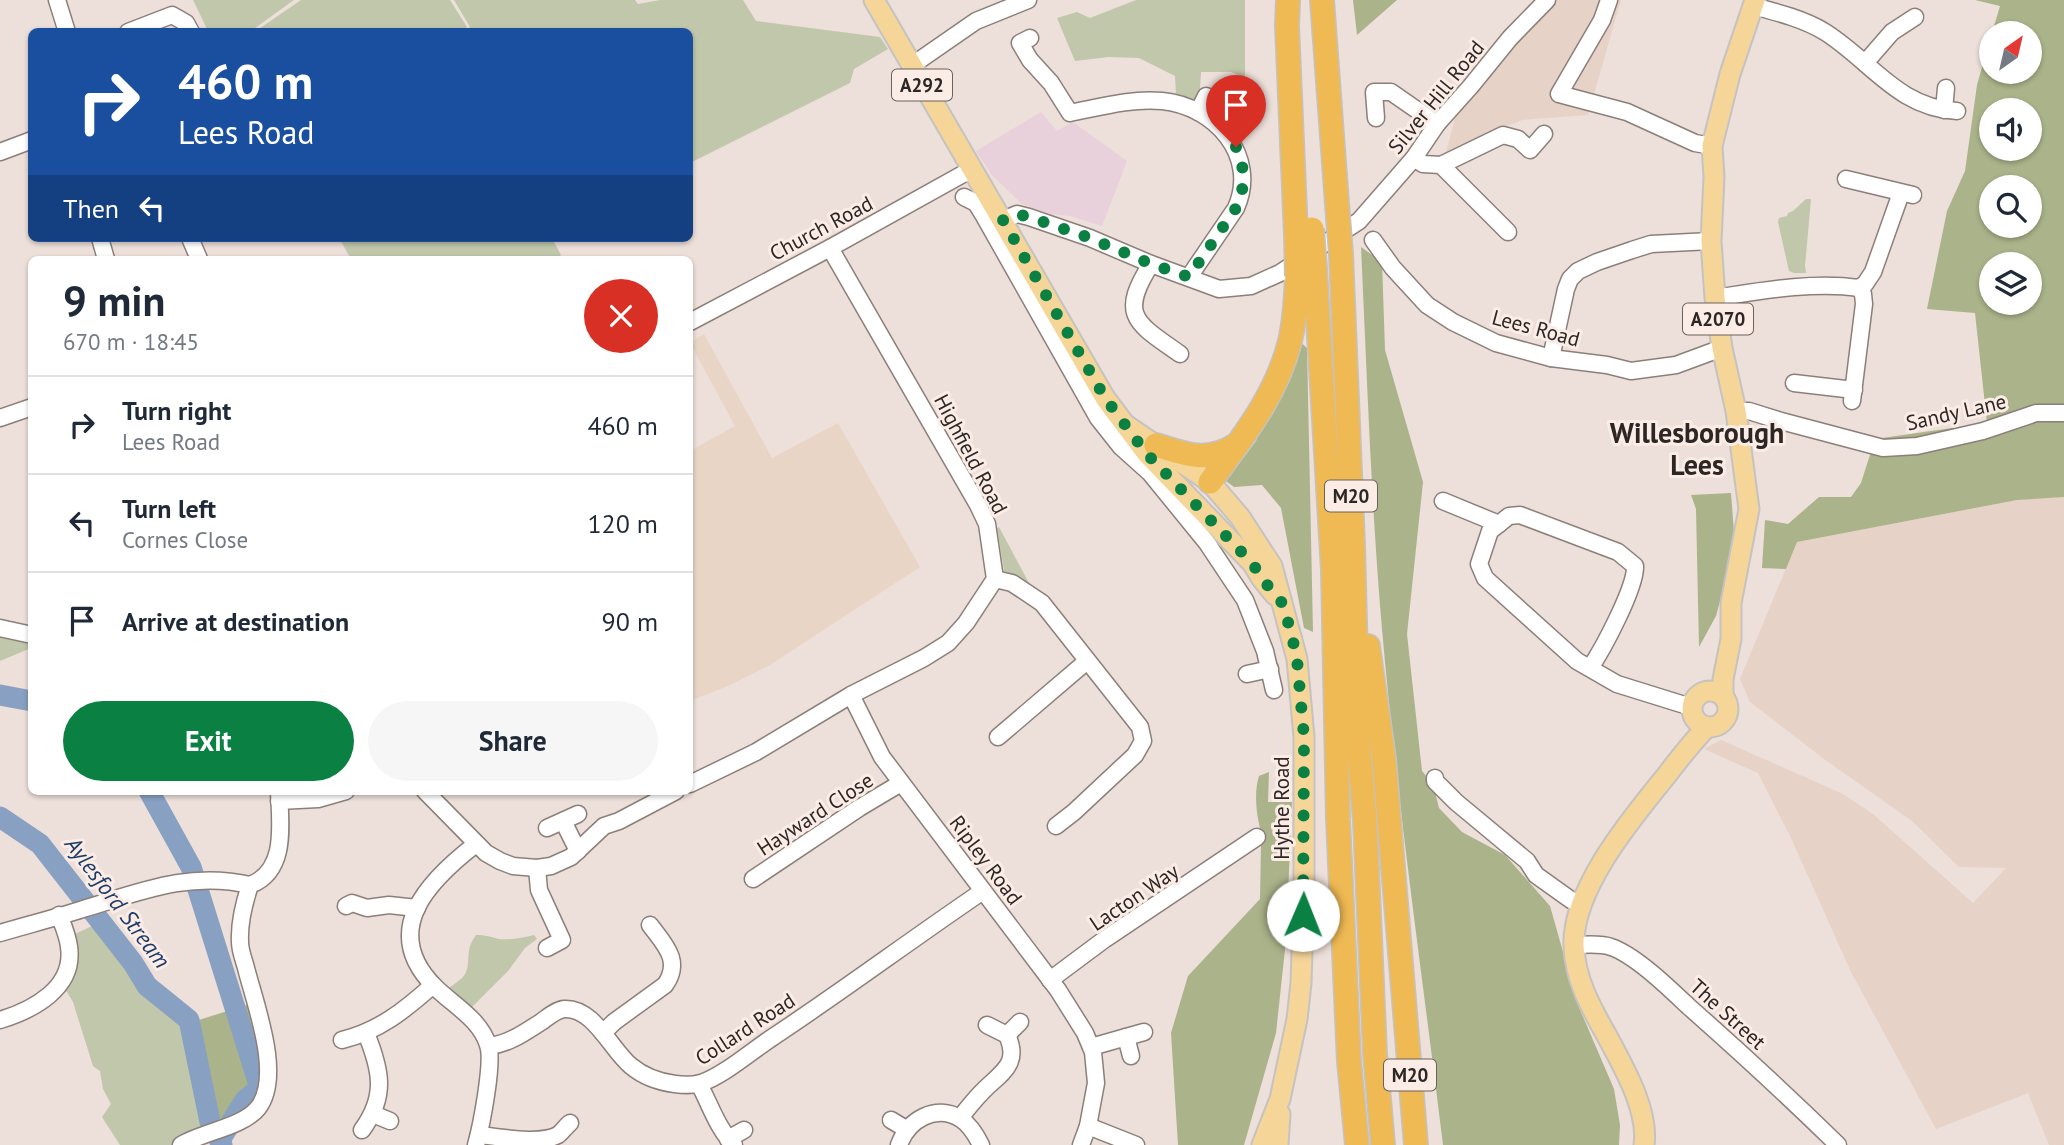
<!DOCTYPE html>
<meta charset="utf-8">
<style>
body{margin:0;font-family:"PT Sans",sans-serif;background:#f6f6f7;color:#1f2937;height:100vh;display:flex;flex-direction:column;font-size:26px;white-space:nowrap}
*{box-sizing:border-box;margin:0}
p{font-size:23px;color:#747a83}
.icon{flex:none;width:38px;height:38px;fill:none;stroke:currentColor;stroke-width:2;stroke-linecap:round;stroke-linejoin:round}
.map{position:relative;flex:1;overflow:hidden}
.details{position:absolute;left:28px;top:256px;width:665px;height:539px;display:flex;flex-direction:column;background:#fff;border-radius:10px;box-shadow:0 2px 5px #0004}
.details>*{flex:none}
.guide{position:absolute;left:28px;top:28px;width:665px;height:214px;border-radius:10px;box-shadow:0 2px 5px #0004;background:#1a4fa0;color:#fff;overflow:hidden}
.needle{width:46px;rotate:34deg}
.fabs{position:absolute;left:1979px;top:21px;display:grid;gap:14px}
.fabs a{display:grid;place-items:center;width:63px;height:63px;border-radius:50%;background:#fff;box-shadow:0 2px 5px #0004;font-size:35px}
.pin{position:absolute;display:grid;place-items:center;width:60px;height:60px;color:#fff;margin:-72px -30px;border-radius:50% 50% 50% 0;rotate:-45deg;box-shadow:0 0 7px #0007}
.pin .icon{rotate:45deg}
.me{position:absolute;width:77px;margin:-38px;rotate:1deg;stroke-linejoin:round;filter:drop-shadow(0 0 5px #0008)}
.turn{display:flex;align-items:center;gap:24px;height:147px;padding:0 35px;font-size:32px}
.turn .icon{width:91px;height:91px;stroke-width:2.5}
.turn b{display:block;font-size:49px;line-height:60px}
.then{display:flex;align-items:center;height:66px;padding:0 35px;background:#0003;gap:14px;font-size:26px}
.round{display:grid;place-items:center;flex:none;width:74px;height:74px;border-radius:37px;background:#f6f6f7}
.overview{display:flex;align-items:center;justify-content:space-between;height:119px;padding:0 35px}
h1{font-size:42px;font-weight:600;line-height:52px}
.cta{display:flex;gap:14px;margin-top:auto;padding:14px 35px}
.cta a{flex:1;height:80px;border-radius:42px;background:#0b8043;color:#fff;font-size:28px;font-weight:600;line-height:80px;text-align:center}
.cta a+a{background:#f6f6f7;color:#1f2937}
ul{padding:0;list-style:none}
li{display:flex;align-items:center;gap:21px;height:98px;padding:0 35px;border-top:2px solid #e0e1e3}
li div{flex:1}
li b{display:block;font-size:26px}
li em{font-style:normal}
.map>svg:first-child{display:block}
.commercial{fill:#e9d1dc}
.built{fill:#e6d2c7}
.education{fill:#e8d5c6}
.green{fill:#c1c7aa}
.forest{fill:#abb38a;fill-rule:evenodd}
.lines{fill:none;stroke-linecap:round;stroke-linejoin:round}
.river{stroke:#88a0c2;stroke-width:21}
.minor-casing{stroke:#8c7f79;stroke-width:19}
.major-casing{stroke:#c4c3c2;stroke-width:23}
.highway-casing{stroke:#c4c3c2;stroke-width:26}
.minor{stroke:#fff;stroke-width:16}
.major{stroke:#f5d598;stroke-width:19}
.highway{stroke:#efb953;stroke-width:23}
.highway-bridge-casing{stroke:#c4c3c2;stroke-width:26;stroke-linecap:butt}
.highway-bridge{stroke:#efb953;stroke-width:23}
.route{stroke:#0b8043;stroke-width:12;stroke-dasharray:0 21.6}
.labels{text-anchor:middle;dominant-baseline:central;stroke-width:6;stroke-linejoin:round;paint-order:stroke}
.shield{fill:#fbece6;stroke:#6a625f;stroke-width:2}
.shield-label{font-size:19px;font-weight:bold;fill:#2c2725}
.street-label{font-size:21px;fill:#2c2725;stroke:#fbece6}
.water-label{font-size:23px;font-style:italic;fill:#1b3c69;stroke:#fbece6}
.district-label{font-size:28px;font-weight:bold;fill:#2c2725;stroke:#fbece6}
</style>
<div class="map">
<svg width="2064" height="1145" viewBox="0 0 2064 1145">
<rect width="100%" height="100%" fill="#eddfd9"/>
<path class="commercial" d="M1041,112l16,19 16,-9 54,39 -25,65 -32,-10 -19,-2 -29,-10 -31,-30 -15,-23z"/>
<g class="built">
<path d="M1552,0h69l-33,115 -66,5 -76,32 9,-34 49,-66z"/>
<path d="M2064,495v650h-15l-21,-52 -92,36 -85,-157 -60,-134 -33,-65 -54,-24 17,-9 122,54 30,20 100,89 33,-35 -47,-1 -47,-46 -88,-62 -74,-57 -10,-23 57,-137 220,-42z"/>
</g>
<path class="education" d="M704,334l68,124 66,-35 82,144 -150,98 -42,21 -38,15v-250l45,-25 -45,-83z"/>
<g class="green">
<path d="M193,0h101l-43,31h-43z"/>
<path d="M301,0h149l17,27 -7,5 -204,-1z"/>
<path d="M454,0h181l3,4 22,-4h83l13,21 124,16 8,12 -34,20 -4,14 -160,80v-131l-226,-1 6,-4z"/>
<path d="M1136,0h109v78l-14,-6h-30l-1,16 -5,12 -19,-5 -1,-19 -36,-18 -31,-1 -33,4 -18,-43 20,-6 13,6z"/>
<path d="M1806,199h5l-6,67 1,7h-12l-5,-2 -11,-49 1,-4 8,-2 1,-3 5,-2z"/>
<path d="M339,238h213l9,17 -6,4h-204z"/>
<path d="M999,527l30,56 -2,2 -20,-10 -3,-4 -7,-43z"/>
<path d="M0,633l31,8v7l-31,13z"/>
<path d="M92,926l48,61 46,37 19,103 -31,18h-54l-18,-28 9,-13 -8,-15 -3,-18 -7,-5 -20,-64 -9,-15 7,-51z"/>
<path d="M476,935c9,0 15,2 23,4 12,1 24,-1 35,-4l3,4 -12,9 -17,23 -36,36 -23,-19c5,-4 10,-7 14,-11 10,-12 0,-25 13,-42z"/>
</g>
<g class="forest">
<path d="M1353,0h44l-40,35z"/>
<path d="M1975,0h89v497l-47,3 -220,42 -11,27 -24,-1 3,-48 23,4 31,-27h32l10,-14 14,-44 112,-16 -12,-110 -48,-4 20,-98 18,-40 12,-86 14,-50 1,37h38v-39h-38l8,-27zM1992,110h38v39h-38zM1992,187h38v39h-38zM1992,264h38v39h-38z"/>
<path d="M1361,247l21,15 3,88 38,132 -16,152 15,137 11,13 6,24 23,24 43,23 45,51 28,99 36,84 6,36 -1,20h-176c-21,-172 -46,-344 -61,-516 -11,-127 -15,-254 -21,-382z"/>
<path d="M1298,340l9,8 6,284 -9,-4 -23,-120 -19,-23 -28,2 -8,-6 30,-40 25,-55z"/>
<path d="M1731,493l4,52 -19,71 -17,31 -3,-138 -5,-14z"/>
<path d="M1269,772l-1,30h24l-6,138 -10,93 -32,112h-66l-7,-112 17,-57 72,-77 1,-54 3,-4c-7,-18 -11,-47 -5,-65z"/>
<path d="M250,1004l9,61 -5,44 -49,18 -19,-103z"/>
</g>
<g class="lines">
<g class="river">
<path d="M0,695l32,6"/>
<path d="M149,791l42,76 69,221 -15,12 -23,37"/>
<path d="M0,817l40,27 93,119 14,23 42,34 21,102 12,23"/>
</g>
<g class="minor-casing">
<g id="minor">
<path d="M57,0l10,32"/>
<path d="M1609,0l-7,20 -43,74 68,18 68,31 17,3"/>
<path d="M1753,6c23,6 51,13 72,26 46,29 73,76 132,79"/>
<path d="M128,32l44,-17 14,8 5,9"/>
<path d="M1030,38l-10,5 10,17 21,23 19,30c30,-6 62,-15 92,-12 53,5 97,55 74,107l-47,69"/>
<path d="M1865,63l27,-31 23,-15"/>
<path d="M911,66l65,-45 52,-21"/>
<path d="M1944,110l2,-22"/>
<path d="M1198,112l8,-16"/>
<path d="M1376,118l-2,-26h17l46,32"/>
<path d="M0,152l32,-12"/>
<path d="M1414,158l9,6 18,1 62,-30 15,4 12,11 14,-16"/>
<path d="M1441,165l67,67"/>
<path d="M1846,179l67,16"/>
<path d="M964,197l12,6 8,13 114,202 23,29 29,26 57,70 38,57 20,51 9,39"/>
<path d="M1003,220l14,-6 12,3 61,21 61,26 68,25 32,-3 29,-13 79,-52 55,-63 23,-34 34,-38 39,-48 37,-38"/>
<path d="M100,238l6,21"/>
<path d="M190,238l9,21"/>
<path d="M1373,240l20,28 34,37 26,17 43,21 55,15 56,7 24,6 45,-6 46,-17"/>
<path d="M1151,264c-33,52 -15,59 29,90"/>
<path d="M1859,288l6,-4 8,-12 28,-79"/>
<path d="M1715,298c45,-7 99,-17 144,-10l4,6 1,10 -12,97"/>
<path d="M690,322l140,-74 142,-79"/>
<path d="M1551,358l15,-69 4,-10 8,-8 19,-9 35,-12 19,-6 60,-3"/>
<path d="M1794,383l60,7"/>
<path d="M1736,411h13l32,10 102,27 34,-2 66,-15 53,-18h28"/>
<path d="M0,418l32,-11"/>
<path d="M1443,501l56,23"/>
<path d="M995,579l17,4 30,20 98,124 3,14 -8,14 -61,57 -18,14"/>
<path d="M0,628l32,7"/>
<path d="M1590,668c13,-19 46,-81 45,-102l-17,-14 -98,-37 -11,1 -19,15 -11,33 6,14 92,83 40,23 74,23"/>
<path d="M1247,674l23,-5"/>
<path d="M851,695l31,62 176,233 27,43 8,19 3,31 -8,43 -7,19"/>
<path d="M998,737l89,-76"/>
<path d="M1435,778v3l21,21 71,59 9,14 35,25 11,4"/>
<path d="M690,784l66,-32 95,-57 73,-37 24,-15 18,-20 29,-44 -8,-55 -9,-19 -148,-257"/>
<path d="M425,791l61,62 14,8 13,5 24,2 14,-2 20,-9 33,-31 15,-5 57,-30"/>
<path d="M279,801l39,-2 28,-8"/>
<path d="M563,821l15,30"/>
<path d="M547,828l31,-14"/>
<path d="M537,868l2,22 23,50 -15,8"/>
<path d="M753,879l106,-71 42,-25"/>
<path d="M346,906l6,-3 15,5 22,-3 28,3"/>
<path d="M0,933c27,-8 55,-15 83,-24 57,-17 106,-38 167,-24"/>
<path d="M1574,945c11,0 26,-2 37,2 24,8 58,41 77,59 51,45 101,91 150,139"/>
<path d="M1050,980l55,-41 152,-102"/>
<path d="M0,1020c33,-10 75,-32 69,-73 -1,-11 -6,-22 -10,-32"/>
<path d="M603,1033l11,-11 51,-37c17,-24 0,-40 -15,-60"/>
<path d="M1007,1035l13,-13"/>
<path d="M1126,1037l5,19"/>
<path d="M342,1040c37,-9 63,-30 91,-55"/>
<path d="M489,1046c20,-2 36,-14 52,-24 7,-5 15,-12 23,-13 30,-2 47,41 67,57 12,10 28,16 44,18 7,1 19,1 26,-1 22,-7 52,-33 72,-46 71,-47 139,-98 210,-146"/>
<path d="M1091,1047l53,-15"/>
<path d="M699,1084c11,20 18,44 35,61"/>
<path d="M373,1114l17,7"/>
<path d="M960,1118c7,-9 14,-18 22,-26 18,-19 39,-27 25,-57l-20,-10"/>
<path d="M891,1120l15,9"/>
<path d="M1088,1126l48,19"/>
<path d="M362,1130c25,-34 19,-60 4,-97"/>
<path d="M479,1135c21,2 60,10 79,0 4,-3 8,-9 12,-12"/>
<path d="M728,1139l16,-9"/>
<path d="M181,1145c21,-13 62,-18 77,-37 25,-32 -3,-104 -12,-140 -2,-8 -6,-17 -6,-26 -1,-20 4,-39 10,-57 38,-14 30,-62 29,-94"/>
<path d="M476,1145c5,-18 18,-83 12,-100 -8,-26 -35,-40 -53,-58 -56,-56 -7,-106 41,-143"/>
<path d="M899,1145c9,-25 37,-42 62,-26 9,6 15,16 20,26"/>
</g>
</g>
<g class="major-casing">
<g id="major">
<path d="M874,0l231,398 42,56 106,110 9,15 13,16"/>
<path d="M1126,425l84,57 30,35 32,49 25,93 7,78v151l-3,95 -4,36 -17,80 -18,46"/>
<circle cx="1710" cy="709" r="18"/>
<path d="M1723,696v-17l8,-40v-36l18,-94 -13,-98 -14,-63 -7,-50 -4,-57 3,-64 -2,-31 18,-72 25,-74"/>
<path d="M1278,1145l2,-31"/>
<path d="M1644,1145c5,-35 -21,-79 -37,-109 -16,-28 -32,-57 -33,-89 -3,-57 58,-129 92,-171 13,-17 26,-34 41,-49"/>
</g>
</g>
<g class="highway-casing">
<g id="highway">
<path d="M1288,0l-1,26 9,209"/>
<path d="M1322,0l16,217"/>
<path d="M1341,254l12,292 5,192 7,84 10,232 8,91"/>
<path d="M1315,269l18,301 5,249 11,242 8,84"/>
<path d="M1156,445c30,10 52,18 80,0"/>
<path d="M1210,482c32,-44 67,-87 80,-141 5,-21 6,-43 7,-65"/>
<path d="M1368,646l16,113 32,386"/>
</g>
</g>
<use href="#minor" class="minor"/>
<use href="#major" class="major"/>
<use href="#highway" class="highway"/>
<g class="highway-bridge-casing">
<g id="highway-bridge">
<path d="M1338,217l3,37"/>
<path d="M1312,229l3,40"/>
<path d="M1296,235l1,41"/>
</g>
</g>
<use href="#highway-bridge" class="highway-bridge"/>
</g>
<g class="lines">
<path class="route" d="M1236,147l6,15 1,16 -1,14 -6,16 -47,69 -38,-13 -61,-26 -61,-21 -12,-3 -14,6 102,178 42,56 106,110 9,15 19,22 9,27 7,31 7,78 -1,178"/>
</g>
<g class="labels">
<g class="shield">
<rect x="892" y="69.5" width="60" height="31" rx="5"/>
<rect x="1683" y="303.5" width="70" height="31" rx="5"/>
<rect x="1325" y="480.5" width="52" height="31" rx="5"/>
<rect x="1384" y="1059.5" width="52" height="31" rx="5"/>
</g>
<g class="shield-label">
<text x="922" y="85">A292</text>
<text x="1718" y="319">A2070</text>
<text x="1351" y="496">M20</text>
<text x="1410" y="1075">M20</text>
</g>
<g class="street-label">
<text transform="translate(1436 97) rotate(-51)">Silver Hill Road</text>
<text transform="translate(821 228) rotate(-28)">Church Road</text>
<text transform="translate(1536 328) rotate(15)">Lees Road</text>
<text transform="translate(1956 412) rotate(-13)">Sandy Lane</text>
<text transform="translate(971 454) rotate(62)">Highfield Road</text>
<text transform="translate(1281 808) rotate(-90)">Hythe Road</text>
<text transform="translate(815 814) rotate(-33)">Hayward Close</text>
<text transform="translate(986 860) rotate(53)">Ripley Road</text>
<text transform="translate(1134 897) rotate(-34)">Lacton Way</text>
<text transform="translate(1728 1014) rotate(42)">The Street</text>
<text transform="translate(745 1029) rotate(-33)">Collard Road</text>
</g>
<g class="water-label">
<text transform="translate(118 902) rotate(53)">Aylesford Stream</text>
</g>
<g class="district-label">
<text x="1697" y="432">Willesborough<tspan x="1697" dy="32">Lees</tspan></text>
</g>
</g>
</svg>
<div class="fabs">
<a><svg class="needle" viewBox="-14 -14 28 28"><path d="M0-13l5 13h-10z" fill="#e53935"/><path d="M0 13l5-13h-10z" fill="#747a83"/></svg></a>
<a><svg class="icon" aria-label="sound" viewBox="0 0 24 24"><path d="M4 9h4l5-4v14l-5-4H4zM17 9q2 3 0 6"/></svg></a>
<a><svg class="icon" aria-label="search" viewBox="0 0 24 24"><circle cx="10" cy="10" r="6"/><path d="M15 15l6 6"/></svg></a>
<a><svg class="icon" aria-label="layers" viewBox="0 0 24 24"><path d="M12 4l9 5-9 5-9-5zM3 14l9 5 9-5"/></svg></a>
</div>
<div class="pin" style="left:1236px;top:147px;background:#d93025"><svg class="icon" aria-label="arrive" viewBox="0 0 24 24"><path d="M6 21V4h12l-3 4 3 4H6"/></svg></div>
<svg class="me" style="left:1303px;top:915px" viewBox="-20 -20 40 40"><circle r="19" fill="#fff"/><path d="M0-13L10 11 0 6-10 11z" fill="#0b8043"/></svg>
<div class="guide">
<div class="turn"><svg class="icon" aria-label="right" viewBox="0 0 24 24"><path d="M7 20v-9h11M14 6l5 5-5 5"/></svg><div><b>460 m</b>Lees Road</div></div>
<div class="then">Then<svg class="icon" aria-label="left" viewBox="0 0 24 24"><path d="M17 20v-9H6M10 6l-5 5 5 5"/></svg></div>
</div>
<section class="details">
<div class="overview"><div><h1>9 min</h1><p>670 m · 18:45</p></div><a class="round" style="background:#d93025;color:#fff"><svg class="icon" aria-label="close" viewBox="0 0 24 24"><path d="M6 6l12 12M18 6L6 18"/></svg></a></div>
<ul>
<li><svg class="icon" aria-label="right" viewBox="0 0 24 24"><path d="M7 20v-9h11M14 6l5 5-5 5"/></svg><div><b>Turn right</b><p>Lees Road</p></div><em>460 m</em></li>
<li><svg class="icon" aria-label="left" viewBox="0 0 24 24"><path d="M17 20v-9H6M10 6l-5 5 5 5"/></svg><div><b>Turn left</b><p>Cornes Close</p></div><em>120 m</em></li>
<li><svg class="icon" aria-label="arrive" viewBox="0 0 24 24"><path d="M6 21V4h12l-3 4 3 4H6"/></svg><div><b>Arrive at destination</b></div><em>90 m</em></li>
</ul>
<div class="cta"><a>Exit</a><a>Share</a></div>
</section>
</div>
